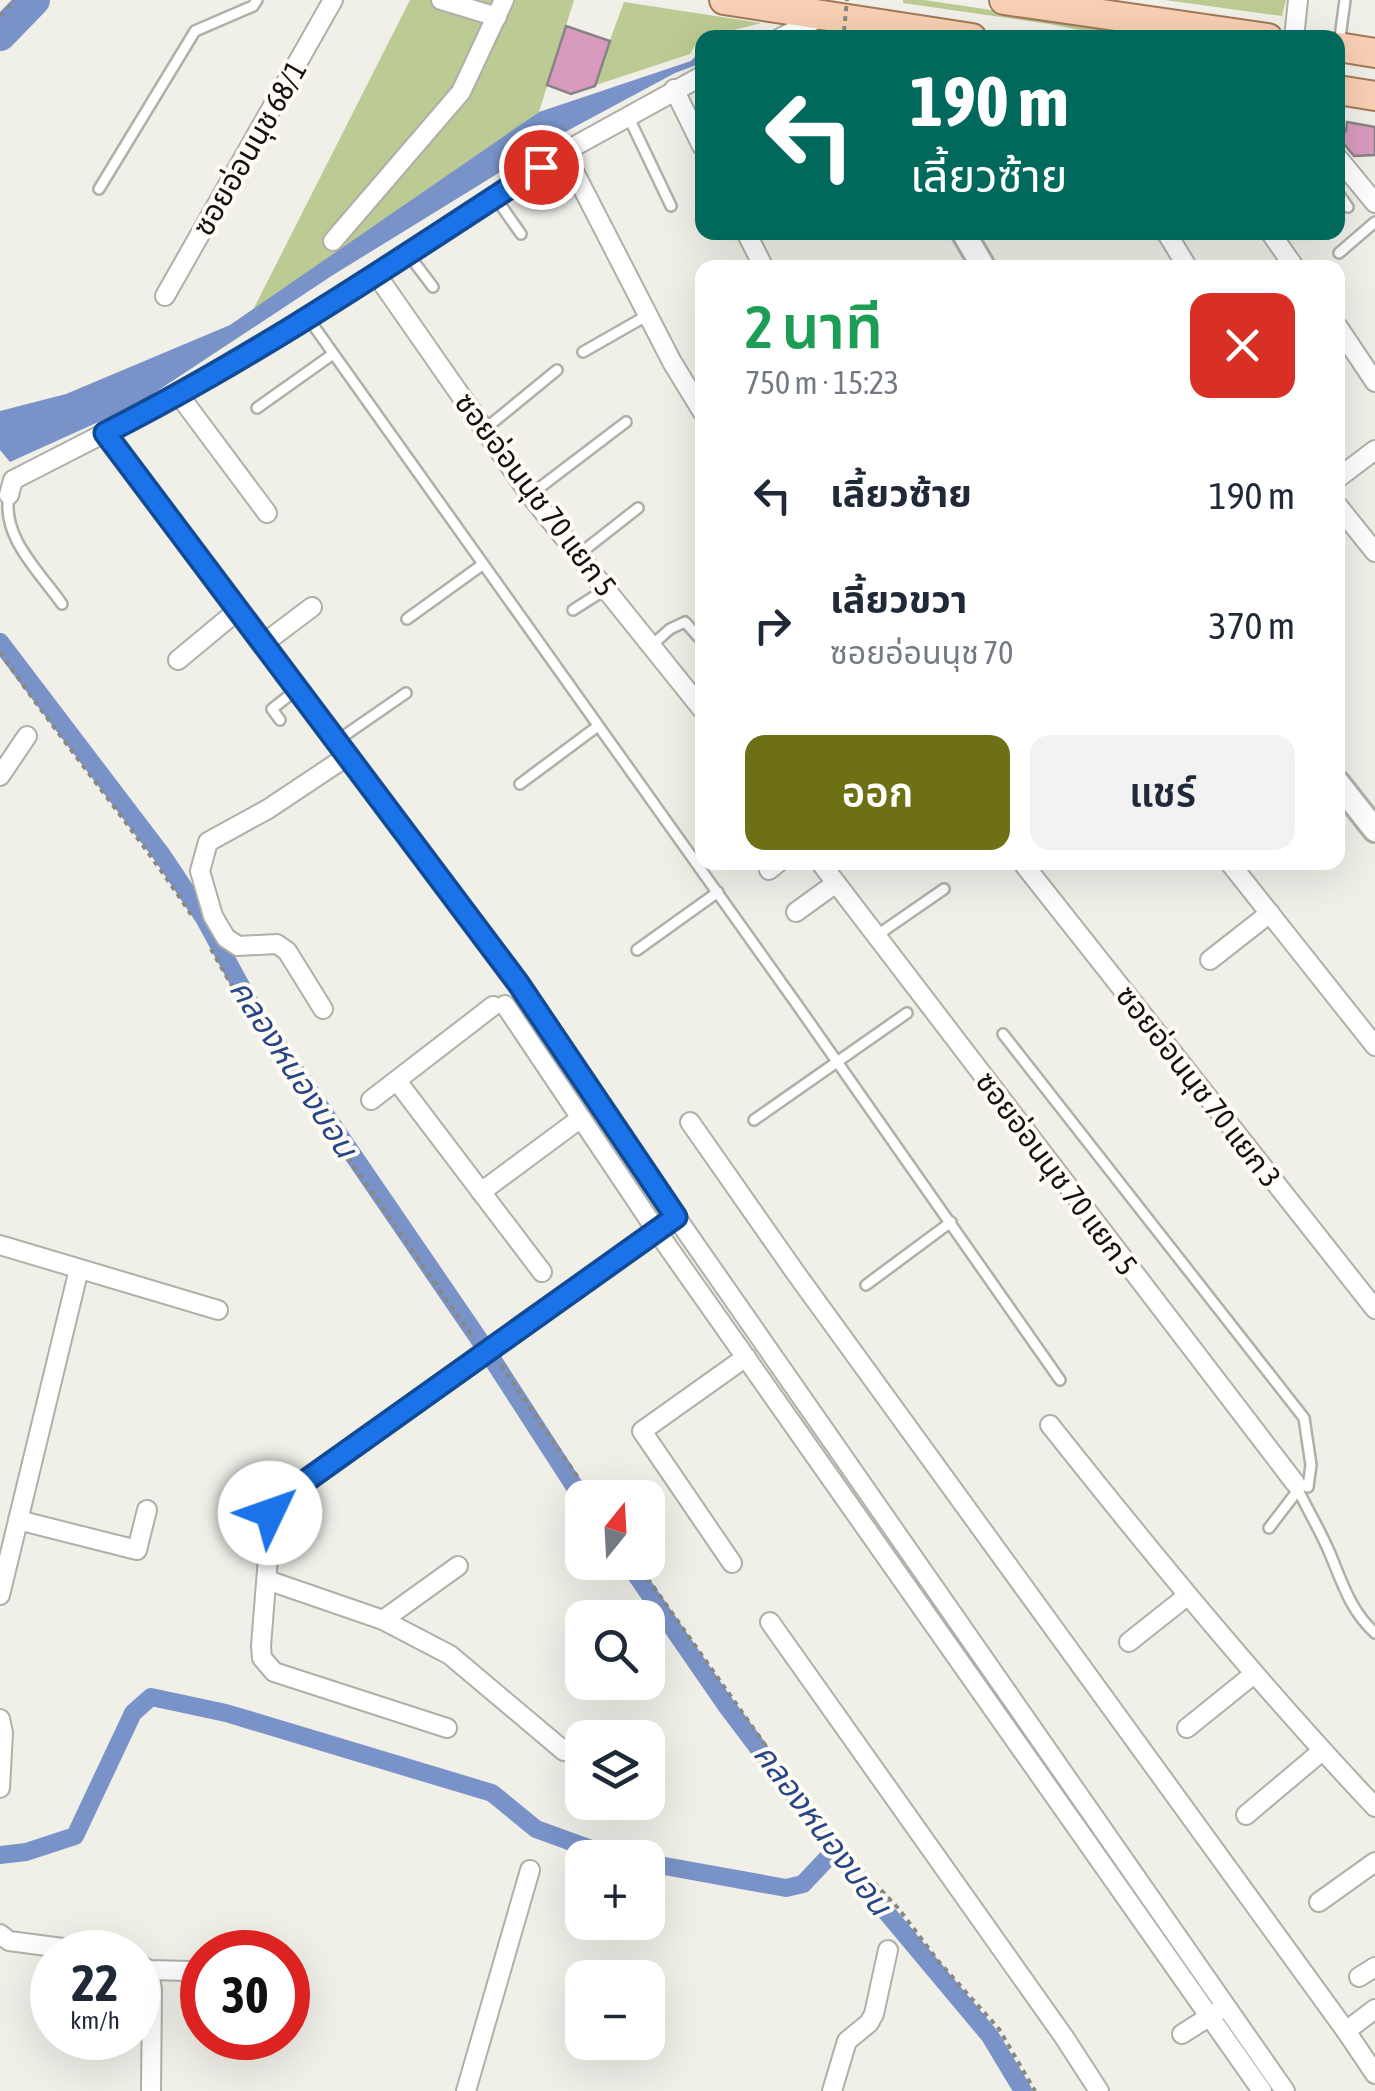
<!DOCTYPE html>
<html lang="th">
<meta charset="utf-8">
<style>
body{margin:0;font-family:"Asap Condensed","Noto Sans Thai",sans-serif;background:#f2f2f3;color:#1f2937;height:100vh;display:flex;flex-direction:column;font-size:38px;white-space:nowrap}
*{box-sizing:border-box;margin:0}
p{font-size:32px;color:#747a83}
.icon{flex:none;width:55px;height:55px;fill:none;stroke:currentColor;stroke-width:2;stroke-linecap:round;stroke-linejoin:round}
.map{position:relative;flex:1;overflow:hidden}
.details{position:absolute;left:695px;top:260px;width:650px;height:610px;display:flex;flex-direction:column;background:#fff;border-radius:20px;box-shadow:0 10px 40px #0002}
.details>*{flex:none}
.banner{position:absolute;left:695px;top:30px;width:650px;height:210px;border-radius:20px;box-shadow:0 10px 40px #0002;background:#00695c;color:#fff;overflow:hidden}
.needle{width:65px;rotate:18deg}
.buttons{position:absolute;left:565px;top:1480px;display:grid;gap:20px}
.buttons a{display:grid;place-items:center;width:100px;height:100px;border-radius:20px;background:#fff;box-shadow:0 10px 40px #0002;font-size:50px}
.speed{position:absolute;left:30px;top:1930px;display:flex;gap:20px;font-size:50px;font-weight:700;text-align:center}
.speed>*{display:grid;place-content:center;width:130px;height:130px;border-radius:50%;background:#fff;box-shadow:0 10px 40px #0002;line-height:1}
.speed small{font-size:25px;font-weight:400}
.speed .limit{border:15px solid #d22;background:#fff;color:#111}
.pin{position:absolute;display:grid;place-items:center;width:85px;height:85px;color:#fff;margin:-42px;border:5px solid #fff;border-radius:50%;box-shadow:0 2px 10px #0007}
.me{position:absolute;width:110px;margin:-55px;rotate:48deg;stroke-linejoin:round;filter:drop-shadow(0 0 8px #0008)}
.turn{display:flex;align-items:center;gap:35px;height:210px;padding:0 50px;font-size:45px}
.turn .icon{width:130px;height:130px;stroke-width:2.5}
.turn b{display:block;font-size:70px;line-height:85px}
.round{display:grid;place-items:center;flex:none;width:105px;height:105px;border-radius:20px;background:#f2f2f3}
.overview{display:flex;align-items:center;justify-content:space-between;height:170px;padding:0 50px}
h1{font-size:60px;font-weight:600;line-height:75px;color:#1e9e55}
.button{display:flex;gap:20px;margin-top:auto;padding:20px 50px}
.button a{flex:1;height:115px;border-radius:20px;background:#6e7015;color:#fff;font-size:40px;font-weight:600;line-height:115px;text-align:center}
.button a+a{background:#f2f2f3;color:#1f2937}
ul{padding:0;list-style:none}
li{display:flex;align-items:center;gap:30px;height:130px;padding:0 50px}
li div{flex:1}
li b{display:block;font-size:38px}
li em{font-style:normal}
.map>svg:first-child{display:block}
.green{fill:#bcca93}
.water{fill:#7993c8}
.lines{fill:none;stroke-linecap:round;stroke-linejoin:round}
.canal{stroke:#7993c8;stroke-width:18}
.river{stroke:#7993c8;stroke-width:32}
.building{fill:#d89bbe;stroke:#898386;stroke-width:2.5}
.service-casing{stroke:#b0afa8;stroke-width:14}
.minor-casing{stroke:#b0afa8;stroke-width:22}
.tertiary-casing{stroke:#b0afa8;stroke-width:28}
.primary-casing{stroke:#a47959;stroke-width:32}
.path{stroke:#898984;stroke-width:4;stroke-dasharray:5 5;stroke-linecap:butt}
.service{stroke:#fff;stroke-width:9}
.minor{stroke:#fff;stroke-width:18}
.tertiary{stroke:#fff;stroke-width:22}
.primary{stroke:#f8d0b3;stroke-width:28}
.path-bridge{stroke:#898984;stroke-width:4;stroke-dasharray:5 5;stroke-linecap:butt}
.route-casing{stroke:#114b97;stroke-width:25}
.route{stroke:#1a73e8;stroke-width:18}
.labels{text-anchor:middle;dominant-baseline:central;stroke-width:8;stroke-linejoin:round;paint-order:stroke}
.street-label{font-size:30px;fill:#12120f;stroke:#fefcf5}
.water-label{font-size:32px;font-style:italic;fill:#284587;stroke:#fefcf5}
</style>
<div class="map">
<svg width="1375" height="2091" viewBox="0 0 1375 2091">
<rect width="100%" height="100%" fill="#f0efe8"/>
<g class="green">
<path d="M410,0h164l-35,112 -286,198z"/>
<path d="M903,0h21l249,37h-59l-65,-13 -146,-21z"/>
<path d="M1165,0h121l-4,16z"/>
<path d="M624,2l137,21 -62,16 -9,15 -97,32z"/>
</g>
<path class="water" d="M702,49v14l-27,10 -108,58 -234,144 -197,130 -126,57 -10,-12v-39l66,-17 164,-69 309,-213 152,-51z"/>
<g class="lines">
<g class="canal">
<path d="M0,642l162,213 42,63 50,92 231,338 97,150"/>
<path d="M627,1562l98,142 116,154 149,178 33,55"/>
<path d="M0,1855l26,-3 49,-16 58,-123 18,-16 75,16 266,80 44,36 80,29"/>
<path d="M648,1863l138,25 17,-4 32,-34"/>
</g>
<path class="river" d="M0,35l34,-35"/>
</g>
<g class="building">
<path d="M566,26l44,15 -15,45 -24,8 -24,-9z"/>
<path d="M1347,122l28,5v28l-21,1 -16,-19 8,-6z"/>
</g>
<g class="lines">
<g class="service-casing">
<g id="service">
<path d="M1339,45l6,-45"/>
<path d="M628,116l43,90"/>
<path d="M99,189l96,-158 58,-25 4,-6"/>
<path d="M1338,193l10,14"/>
<path d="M495,197l26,37"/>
<path d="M1339,253l36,-31"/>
<path d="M408,254l25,33"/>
<path d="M308,318l490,688 262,374"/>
<path d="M583,352l65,-37"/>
<path d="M257,408l76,-54"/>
<path d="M485,429l72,-59"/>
<path d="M9,495c-8,42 30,76 53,109"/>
<path d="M530,495l96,-73"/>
<path d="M578,555l60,-47"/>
<path d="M573,610l33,-21"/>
<path d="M407,619l75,-54"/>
<path d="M652,645l18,-16 15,-7 17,19"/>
<path d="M280,720l-8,-11 24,-19"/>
<path d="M338,740l68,-47"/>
<path d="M520,784l78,-58"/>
<path d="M876,936l68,-47"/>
<path d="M637,950l81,-58"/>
<path d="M1003,1034l301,384 7,47 -3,22 -13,-4"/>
<path d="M754,1120l153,-107"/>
<path d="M866,1285l85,-63"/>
<path d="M1295,1483c11,25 26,48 36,73 12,29 20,55 44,77"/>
<path d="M1269,1528l26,-34v-8"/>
</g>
</g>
<g class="minor-casing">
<g id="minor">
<path d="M441,0l56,17"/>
<path d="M780,38l43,-22"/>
<path d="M1294,38l4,-38"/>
<path d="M674,89l28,57"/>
<path d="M564,152l108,210 30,49"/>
<path d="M1338,158l37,45"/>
<path d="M746,232l18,36"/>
<path d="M1166,232l22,36"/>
<path d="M1270,232l25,36"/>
<path d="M333,241l128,-149 43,-92"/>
<path d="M376,274l154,221 172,214"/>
<path d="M165,296l168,-296"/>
<path d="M1338,327l37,55"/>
<path d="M179,395l88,118"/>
<path d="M105,433l413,550 158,234 609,874"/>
<path d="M1338,478l37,-28"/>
<path d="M9,495l4,-15 166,-85 129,-77 256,-166 138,-76"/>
<path d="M1338,506l37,46"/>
<path d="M263,644l49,-37"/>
<path d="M178,660l59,-49"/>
<path d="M0,776l27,-40"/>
<path d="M820,862l475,621"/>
<path d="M1022,862l353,447"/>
<path d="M1229,862l146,184"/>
<path d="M769,870l10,-8"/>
<path d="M796,912l40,-29"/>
<path d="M1210,960l60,-47"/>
<path d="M505,1005l151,225 606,861"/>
<path d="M323,1009l-36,-58 -10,-7 -39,2 -12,-8 -13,-22 -13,-45 8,-29 60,-33 81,-54"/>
<path d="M397,1081l145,191"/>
<path d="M371,1100l122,-94"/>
<path d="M690,1122l105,150 551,759"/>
<path d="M481,1192l100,-74"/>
<path d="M0,1245l218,65"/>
<path d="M1050,1425c104,131 210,260 325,382"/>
<path d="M18,1520l119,30 10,-40"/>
<path d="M732,1563l-90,-132 104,-74"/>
<path d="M267,1580l116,40 75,-54"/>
<path d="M0,1595l79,-326"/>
<path d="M383,1620l67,35 114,96"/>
<path d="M770,1622l294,415 35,54"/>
<path d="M1129,1642l58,-46"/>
<path d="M0,1719l3,14 -3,55"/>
<path d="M447,1728l-173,-56 -12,-14 -1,-12 11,-139 391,-282"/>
<path d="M1187,1728l67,-54"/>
<path d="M1246,1815l76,-64"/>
<path d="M1319,1902l56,-40"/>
<path d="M0,1934l9,7 84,11"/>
<path d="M138,1964l11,6 41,1"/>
<path d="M149,1970l3,20 -1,101"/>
<path d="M1359,1977l16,-10"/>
<path d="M1375,2009l-29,22 29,43"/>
<path d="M1182,2034l36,-23"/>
<path d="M466,2091l64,-221"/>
<path d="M832,2091l15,-50 22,-18 5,-9 14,-64"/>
</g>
</g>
<g class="tertiary-casing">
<g id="tertiary">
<path d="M963,232l21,36"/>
<path d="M1338,783l37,47"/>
</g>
</g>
<g class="primary-casing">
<g id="primary">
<path d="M724,0l248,38"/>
<path d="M1004,0l264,38"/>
<path d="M1338,47l37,6"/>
<path d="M1338,90l37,6"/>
</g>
</g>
<g class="path">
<path d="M0,16l15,-16"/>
<path d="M0,652c62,91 134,175 194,267"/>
<path d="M211,949l38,67 225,323"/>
<path d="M501,1365l91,133"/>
<path d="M636,1562l149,211 61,80 52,55 41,54 60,67 36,62"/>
</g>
<use href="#service" class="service"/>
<use href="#minor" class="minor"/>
<use href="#tertiary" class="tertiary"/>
<use href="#primary" class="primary"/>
<path class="path-bridge" d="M844,31l3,-31"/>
</g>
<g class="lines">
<g class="route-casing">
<path id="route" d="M270,1513l6,-11 400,-285 -158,-234 -413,-550c152,-77 293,-173 436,-266"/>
</g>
<use href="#route" class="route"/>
</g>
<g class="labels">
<g class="street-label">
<text transform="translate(249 148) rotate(-60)">ซอยอ่อนนุช 68/1</text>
<text transform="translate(536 494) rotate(53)">ซอยอ่อนนุช 70 แยก 5</text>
<text transform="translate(1199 1086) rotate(52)">ซอยอ่อนนุช 70 แยก 3</text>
<text transform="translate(1057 1173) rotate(53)">ซอยอ่อนนุช 70 แยก 5</text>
</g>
<g class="water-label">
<text transform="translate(294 1068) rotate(57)">คลองหนองบอน</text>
<text transform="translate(823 1829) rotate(53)">คลองหนองบอน</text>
</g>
</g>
</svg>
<div class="buttons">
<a><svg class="needle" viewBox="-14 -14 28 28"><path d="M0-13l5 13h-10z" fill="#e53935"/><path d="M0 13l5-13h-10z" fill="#747a83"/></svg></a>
<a><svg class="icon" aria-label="search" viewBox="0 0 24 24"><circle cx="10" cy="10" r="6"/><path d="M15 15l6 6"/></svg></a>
<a><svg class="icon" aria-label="layers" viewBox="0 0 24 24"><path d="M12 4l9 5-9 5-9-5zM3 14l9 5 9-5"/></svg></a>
<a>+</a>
<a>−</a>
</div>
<div class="speed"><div>22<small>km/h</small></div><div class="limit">30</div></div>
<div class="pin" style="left:541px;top:167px;background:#d93025"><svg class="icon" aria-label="arrive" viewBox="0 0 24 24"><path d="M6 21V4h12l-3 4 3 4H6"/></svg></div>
<svg class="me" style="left:270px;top:1513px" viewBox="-20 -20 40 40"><circle r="19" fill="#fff"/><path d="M0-13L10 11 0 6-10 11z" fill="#1a73e8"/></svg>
<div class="banner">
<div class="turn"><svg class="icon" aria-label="left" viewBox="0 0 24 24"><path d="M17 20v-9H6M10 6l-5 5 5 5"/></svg><div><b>190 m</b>เลี้ยวซ้าย</div></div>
</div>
<section class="details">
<div class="overview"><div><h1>2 นาที</h1><p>750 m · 15:23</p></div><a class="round" style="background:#d93025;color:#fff"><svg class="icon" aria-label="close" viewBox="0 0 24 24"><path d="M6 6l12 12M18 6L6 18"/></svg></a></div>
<ul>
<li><svg class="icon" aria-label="left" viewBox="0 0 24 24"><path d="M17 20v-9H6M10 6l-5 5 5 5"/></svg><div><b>เลี้ยวซ้าย</b></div><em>190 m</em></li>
<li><svg class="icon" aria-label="right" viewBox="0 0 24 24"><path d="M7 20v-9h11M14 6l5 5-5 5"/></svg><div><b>เลี้ยวขวา</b><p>ซอยอ่อนนุช 70</p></div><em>370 m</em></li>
</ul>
<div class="button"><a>ออก</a><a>แชร์</a></div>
</section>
</div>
